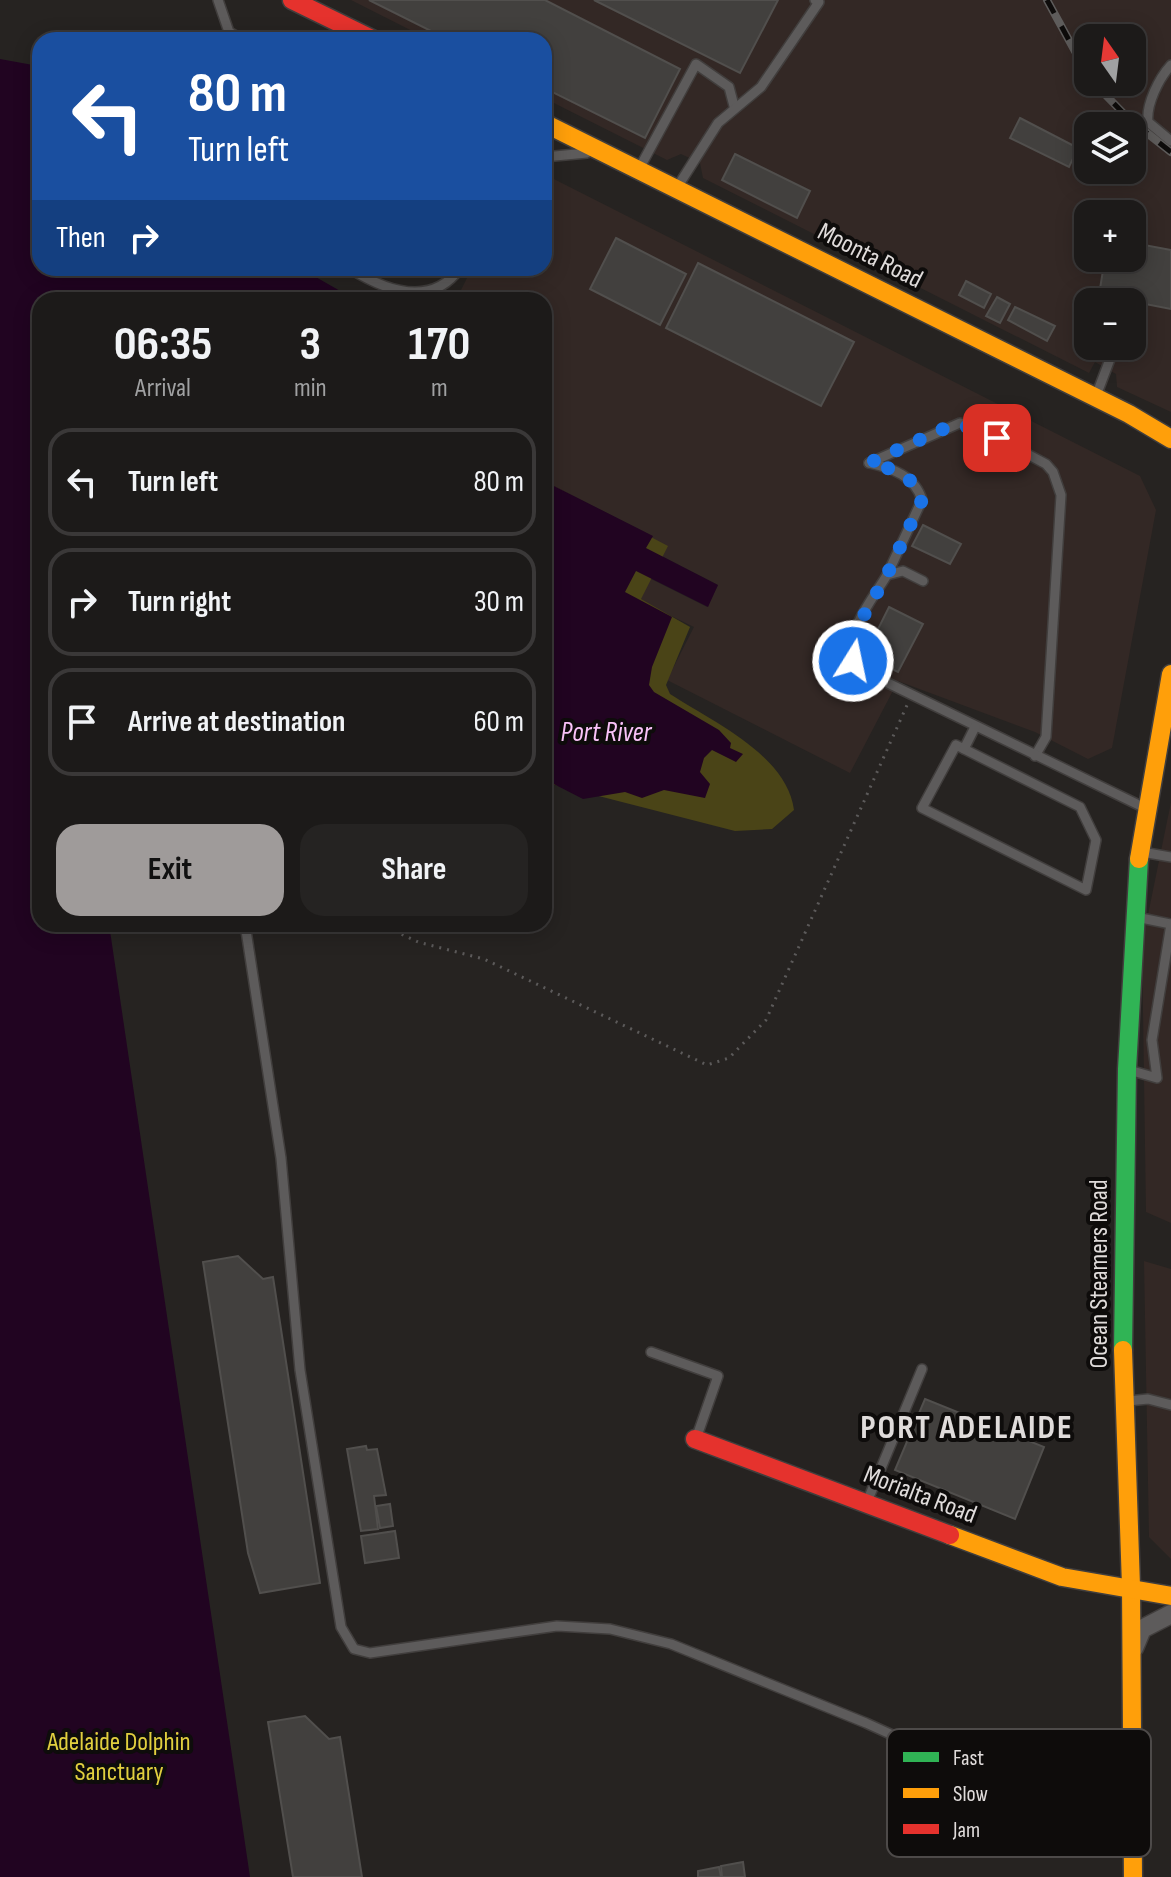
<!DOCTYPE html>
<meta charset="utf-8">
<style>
body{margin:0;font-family:"Sofia Sans Condensed",sans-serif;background:#252322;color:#f1f3f6;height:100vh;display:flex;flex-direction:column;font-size:30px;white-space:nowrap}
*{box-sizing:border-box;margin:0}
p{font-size:26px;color:#a0a1a2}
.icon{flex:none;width:44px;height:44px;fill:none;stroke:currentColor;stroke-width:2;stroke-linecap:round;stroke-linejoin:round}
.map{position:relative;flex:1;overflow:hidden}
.drawer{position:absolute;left:32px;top:292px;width:520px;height:640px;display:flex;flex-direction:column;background:#1c1a19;border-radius:24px;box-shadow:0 4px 20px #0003,0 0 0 2px #3a3838}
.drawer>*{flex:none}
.banner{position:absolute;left:32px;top:32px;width:520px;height:244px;border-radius:24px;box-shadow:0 4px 20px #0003,0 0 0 2px #3a3838;background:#1a4fa0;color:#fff;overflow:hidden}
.needle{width:52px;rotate:346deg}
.fabs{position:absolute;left:1074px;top:24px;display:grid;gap:16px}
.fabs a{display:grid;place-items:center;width:72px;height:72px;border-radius:16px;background:#1c1a19;box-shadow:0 4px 20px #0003,0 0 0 2px #3a3838;font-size:40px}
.pin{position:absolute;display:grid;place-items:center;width:68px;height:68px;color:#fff;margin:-34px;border-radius:16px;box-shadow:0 4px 12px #0006}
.me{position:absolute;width:88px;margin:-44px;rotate:10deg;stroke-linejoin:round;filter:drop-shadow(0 0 6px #0008)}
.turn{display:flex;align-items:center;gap:28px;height:168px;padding:0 24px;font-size:36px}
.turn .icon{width:104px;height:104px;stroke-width:2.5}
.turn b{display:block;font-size:56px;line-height:68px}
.then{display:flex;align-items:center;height:76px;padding:0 24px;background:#0003;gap:16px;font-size:30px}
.eta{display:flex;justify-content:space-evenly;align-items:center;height:136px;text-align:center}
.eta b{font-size:48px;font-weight:700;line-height:56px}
.action{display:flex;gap:16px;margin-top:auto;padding:16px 24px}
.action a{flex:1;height:92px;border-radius:24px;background:#9f9b9a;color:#111;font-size:32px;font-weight:700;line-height:92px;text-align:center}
.action a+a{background:#252322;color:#f1f3f6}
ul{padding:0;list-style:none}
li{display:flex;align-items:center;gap:24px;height:108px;margin:0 16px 12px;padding:0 8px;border:4px solid #3a3838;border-radius:24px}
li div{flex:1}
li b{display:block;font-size:30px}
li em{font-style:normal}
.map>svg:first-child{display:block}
.built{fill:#332825;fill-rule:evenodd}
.green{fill:#4a4417}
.water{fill:#210421}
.building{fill:#42403e;stroke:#514f4d;stroke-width:2}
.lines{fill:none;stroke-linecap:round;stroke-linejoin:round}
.lane-casing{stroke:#413e3d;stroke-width:12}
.street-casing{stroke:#413e3d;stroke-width:21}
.fast-casing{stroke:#413e3d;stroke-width:21}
.slow-casing{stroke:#413e3d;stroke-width:21}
.jam-casing{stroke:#413e3d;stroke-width:21}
.path{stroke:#5c5a5a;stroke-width:3;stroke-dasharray:2 6;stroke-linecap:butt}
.lane{stroke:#5d5b5b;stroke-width:9}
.street{stroke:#5d5b5b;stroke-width:18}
.fast{stroke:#30b455;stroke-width:18}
.slow{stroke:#ff9f0a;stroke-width:18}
.jam{stroke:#e5322d;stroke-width:18}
.rail-casing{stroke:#5e5c5b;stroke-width:8}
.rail{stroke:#0e0c0b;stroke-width:5;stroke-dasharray:15;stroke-linecap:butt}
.route{stroke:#1a73e8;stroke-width:14;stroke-dasharray:0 25.2}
.labels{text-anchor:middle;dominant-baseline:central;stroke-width:8;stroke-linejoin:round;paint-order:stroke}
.street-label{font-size:26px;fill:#e0dcdb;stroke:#0e0c0b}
.park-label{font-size:26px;fill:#e1cf3f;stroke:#0e0c0b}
.water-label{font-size:28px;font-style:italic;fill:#fac3f9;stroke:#0e0c0b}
.district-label{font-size:34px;font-weight:bold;letter-spacing:2px;fill:#e0dcdb;stroke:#0e0c0b}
.key{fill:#0e0c0b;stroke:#4d4a49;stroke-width:2}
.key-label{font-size:22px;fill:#e0dcdb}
</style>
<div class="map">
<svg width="1171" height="1877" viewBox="0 0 1171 1877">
<rect width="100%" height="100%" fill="#262321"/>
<g class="built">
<path d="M351,0h820v412l-54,-25 -1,-13 -21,-12 -6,11 -386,-195 -3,-15 -19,-9 -14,6 -123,-62v-58h-114zM1088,38h44v44h-44zM1088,126h44v44h-44zM1088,214h44v44h-44zM1088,302h44v44h-44z"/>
<path d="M544,174l596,302 16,34 -44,238 -24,11 -53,-27 -137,-51 -48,92 -183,-93 27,-53 -64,-31 5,-25 72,36 11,-22 -72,-37 6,-12 -108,-55v-181h-88l16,-32h72z"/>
<path d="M1171,802v421l-25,-11 -4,-268z"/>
<path d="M1144,1261l27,8v290l-22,-22z"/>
</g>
<path class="green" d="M544,481l124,65 -27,53 49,28 -24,58 4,9c43,28 117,61 124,116l-22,19 -37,2 -191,-49z"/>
<g class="water">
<path d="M0,59l33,6 7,11v192h260l56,32h-316v624h69l141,953h-250z"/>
<path d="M544,481l109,55 -7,12 72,37 -10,22 -72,-36 -11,21 47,25 -20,50 -3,18 5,7 65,38 12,13 -1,5 13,6 -7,8 -24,-12 -8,8 -4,14 10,12 -5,14 -41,-8 -22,8 -17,-6 -42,7 -39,-20z"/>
</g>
<g class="building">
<path d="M369,0h176l135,69 -35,69 -101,-50v-48h-95z"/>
<path d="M594,0h184l-38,73z"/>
<path d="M1020,118l58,30 -9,19 -59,-29z"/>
<path d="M735,154l75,37 -13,27 -75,-38z"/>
<path d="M1132,224l15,3 -3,18 27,5v59l-72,-14 6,-37h27z"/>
<path d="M616,238l70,36 -26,51 -70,-36z"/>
<path d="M698,263l156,79 -33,64 -155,-78z"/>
<path d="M966,281l25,13 -7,14 -25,-13z"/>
<path d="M997,297l13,7 -10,19 -14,-7z"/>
<path d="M1015,307l40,19 -8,15 -39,-21z"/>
<path d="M923,525l38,19 -11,20 -38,-18z"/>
<path d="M889,607l34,17 -25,48 -21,-10 9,-17 -14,-4z"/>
<path d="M238,1256l25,23 10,-2 47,306 -60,10 -12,-40 -45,-291z"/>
<path d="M925,1399l119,48 -29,72 -120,-49z"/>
<path d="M366,1446l1,4 10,-1 9,46 -12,1 4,33 -17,2 -14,-82z"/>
<path d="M390,1504l3,22 -13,2 -4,-22z"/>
<path d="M395,1531l4,27 -34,5 -4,-27z"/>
<path d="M305,1716l24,23 11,-2 22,140h-69l-25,-155z"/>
<path d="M743,1862l2,15h-23l-1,-11z"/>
<path d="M719,1867l2,10h-23v-6z"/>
</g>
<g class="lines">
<g class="lane-casing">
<g id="lane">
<path d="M218,0l11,32 14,8"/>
<path d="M1171,65c-12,13 -25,39 -23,57l23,19"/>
<path d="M544,157l43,-4"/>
<path d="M639,169l57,-105 33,23 5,19"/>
<path d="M678,186l40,-63 43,-36 58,-85 -4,-2"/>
<path d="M349,268c35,22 82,41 111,0"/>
<path d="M1096,396l19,-50"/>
<path d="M869,463l91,-40 18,5 68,36 7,8 8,23 -15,242 -11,19"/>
<path d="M869,463c23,5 46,13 53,37l-35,75"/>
<path d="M923,581l-20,-10 -16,4c-16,27 -50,65 -28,94l284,138"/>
<path d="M956,745l124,62 16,33 -10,50 -164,-82z"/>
<path d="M964,749l11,-22"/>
<path d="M1142,852l29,5"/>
<path d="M1136,917l35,7"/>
<path d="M245,924l36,234 19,212 41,257 13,22 16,4 187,-27 53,3 61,15 195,79 264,120"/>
<path d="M1129,1070l28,8 -5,-38 19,-116"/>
<path d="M651,1352l67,24 -21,60"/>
<path d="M1128,1401l20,-2 23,6"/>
<path d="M867,1502l55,-133"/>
</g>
</g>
<g class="street-casing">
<path id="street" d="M1134,1648l8,-19 29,-15"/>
</g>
<g class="fast-casing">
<path id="fast" d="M1123,1350l4,-281 12,-210"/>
</g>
<g class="slow-casing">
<g id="slow">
<path d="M544,123l585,291 42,25"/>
<path d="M1139,859l32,-185"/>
<path d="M1123,1350l8,236 2,291"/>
<path d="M950,1535l112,42 109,19"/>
</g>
</g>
<g class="jam-casing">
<g id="jam">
<path d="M292,0l82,40"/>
<path d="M695,1439l255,96"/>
</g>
</g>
<path class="path" d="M380,924l38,18 66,17 223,106 22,-7 37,-38 142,-317"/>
<use href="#lane" class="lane"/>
<use href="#street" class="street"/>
<use href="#fast" class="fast"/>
<use href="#slow" class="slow"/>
<use href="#jam" class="jam"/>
<g class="rail-casing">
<g id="rail">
<path d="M1047,0l41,75"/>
<path d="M1093,82l35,36 43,34"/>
</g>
</g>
<use href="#rail" class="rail"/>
</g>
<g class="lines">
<path class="route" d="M853,661l-2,-23 36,-63 35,-75c-7,-24 -30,-32 -53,-37l83,-38 26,3 19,10"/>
</g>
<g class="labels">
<g class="street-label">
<text transform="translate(870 256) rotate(27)">Moonta Road</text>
<text transform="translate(1099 1274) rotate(-90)">Ocean Steamers Road</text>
<text transform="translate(920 1495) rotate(21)">Morialta Road</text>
</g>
<g class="park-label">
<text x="119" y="1742">Adelaide Dolphin<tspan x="119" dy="30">Sanctuary</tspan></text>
</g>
<g class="water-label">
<text x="606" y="732">Port River</text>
</g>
<g class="district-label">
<text x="967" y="1427">PORT ADELAIDE</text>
</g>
</g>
<rect x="887" y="1729" width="264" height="128" rx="12" class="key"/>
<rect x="903" y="1752" width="36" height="10" fill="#30b455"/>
<rect x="903" y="1788" width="36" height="10" fill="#ff9f0a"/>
<rect x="903" y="1824" width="36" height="10" fill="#e5322d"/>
<g class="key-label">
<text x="953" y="1765">Fast</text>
<text x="953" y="1801">Slow</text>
<text x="953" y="1837">Jam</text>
</g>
</svg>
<div class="fabs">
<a><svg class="needle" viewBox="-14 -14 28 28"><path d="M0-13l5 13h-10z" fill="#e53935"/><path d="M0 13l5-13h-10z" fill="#a0a1a2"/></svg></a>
<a><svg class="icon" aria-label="layers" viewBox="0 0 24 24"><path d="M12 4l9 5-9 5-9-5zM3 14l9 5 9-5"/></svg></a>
<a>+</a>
<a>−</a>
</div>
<div class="pin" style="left:997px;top:438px;background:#d93025"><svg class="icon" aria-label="arrive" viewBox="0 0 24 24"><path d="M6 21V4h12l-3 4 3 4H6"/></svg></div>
<svg class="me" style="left:853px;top:661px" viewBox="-20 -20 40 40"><circle r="17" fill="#1a73e8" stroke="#fff" stroke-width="3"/><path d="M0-11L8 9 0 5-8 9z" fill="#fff"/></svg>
<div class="banner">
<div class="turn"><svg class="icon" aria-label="left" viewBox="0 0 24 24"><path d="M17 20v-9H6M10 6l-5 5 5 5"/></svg><div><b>80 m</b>Turn left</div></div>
<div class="then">Then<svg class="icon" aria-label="right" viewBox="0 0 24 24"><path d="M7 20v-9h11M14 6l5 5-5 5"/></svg></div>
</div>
<section class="drawer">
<div class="eta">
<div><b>06:35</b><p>Arrival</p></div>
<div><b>3</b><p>min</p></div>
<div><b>170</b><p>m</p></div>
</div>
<ul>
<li><svg class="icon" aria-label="left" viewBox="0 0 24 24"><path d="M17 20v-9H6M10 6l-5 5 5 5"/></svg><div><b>Turn left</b></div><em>80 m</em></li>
<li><svg class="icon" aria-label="right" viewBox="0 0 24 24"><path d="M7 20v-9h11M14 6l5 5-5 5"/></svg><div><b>Turn right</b></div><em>30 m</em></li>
<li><svg class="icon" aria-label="arrive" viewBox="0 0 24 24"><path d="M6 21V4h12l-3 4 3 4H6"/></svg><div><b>Arrive at destination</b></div><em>60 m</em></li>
</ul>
<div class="action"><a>Exit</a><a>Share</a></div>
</section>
</div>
